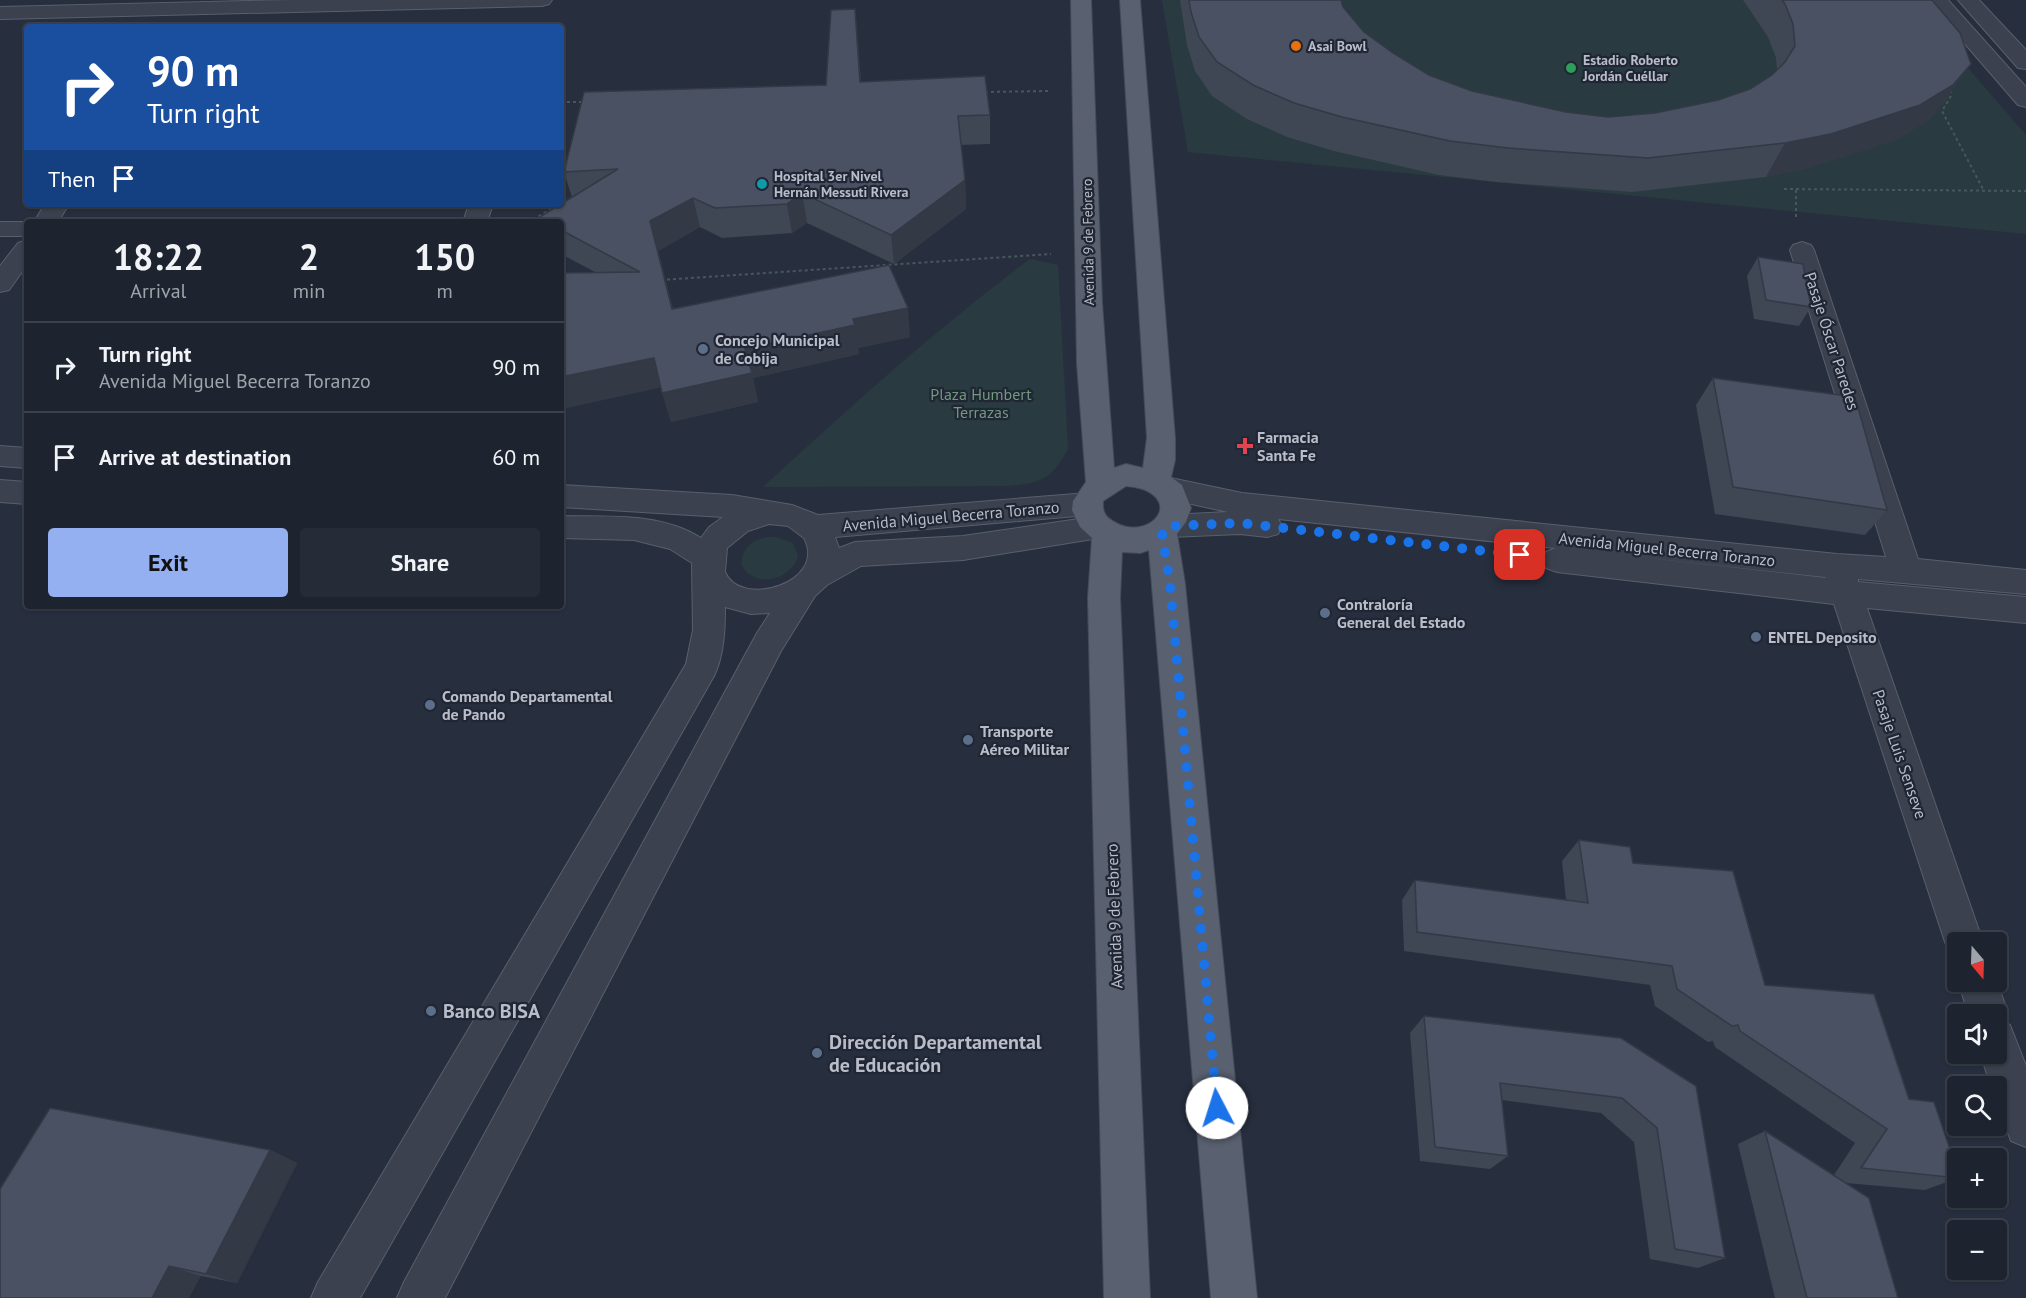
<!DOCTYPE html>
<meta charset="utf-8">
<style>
body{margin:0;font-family:"PT Sans",sans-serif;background:#252b37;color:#f1f3f6;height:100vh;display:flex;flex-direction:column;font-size:22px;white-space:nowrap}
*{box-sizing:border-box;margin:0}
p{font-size:20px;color:#a0a4aa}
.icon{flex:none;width:33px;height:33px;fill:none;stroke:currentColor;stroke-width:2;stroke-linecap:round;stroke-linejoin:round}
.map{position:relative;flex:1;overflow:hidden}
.details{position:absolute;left:24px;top:219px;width:540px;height:390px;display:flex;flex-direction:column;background:#1d232f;border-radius:6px;box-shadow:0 2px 4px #0004,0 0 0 2px #3b404b}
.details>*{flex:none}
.top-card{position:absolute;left:24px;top:24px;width:540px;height:183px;border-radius:6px;box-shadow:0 2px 4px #0004,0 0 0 2px #3b404b;background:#1a4fa0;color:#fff;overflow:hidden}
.needle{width:39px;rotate:161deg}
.tools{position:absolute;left:1947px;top:932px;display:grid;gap:12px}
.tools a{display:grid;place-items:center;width:60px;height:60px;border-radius:6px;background:#1d232f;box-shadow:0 2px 4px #0004,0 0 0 2px #3b404b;font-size:30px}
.pin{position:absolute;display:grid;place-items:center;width:51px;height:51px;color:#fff;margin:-26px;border-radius:12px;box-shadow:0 3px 9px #0006}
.me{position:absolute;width:66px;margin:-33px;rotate:355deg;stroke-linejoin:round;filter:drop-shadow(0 0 4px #0008)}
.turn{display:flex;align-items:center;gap:21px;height:126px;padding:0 24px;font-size:27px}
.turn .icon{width:78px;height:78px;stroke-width:2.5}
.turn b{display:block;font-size:42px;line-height:51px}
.then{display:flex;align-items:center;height:57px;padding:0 24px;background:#0003;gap:12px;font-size:22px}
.eta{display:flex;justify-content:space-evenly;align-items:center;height:102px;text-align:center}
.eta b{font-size:36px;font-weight:800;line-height:42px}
.cta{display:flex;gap:12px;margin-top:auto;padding:12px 24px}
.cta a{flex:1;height:69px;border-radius:6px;background:#95b0f1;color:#111;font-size:24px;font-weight:800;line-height:69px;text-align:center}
.cta a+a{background:#252b37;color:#f1f3f6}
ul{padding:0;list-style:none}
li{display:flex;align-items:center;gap:18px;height:90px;padding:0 24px;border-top:2px solid #3b404b}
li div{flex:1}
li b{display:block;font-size:22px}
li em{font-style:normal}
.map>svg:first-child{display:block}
.green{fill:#293b40}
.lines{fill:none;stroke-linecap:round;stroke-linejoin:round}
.street-casing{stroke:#595f6c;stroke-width:2}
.primary-casing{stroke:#454a58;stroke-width:2}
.path{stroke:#47585d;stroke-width:2;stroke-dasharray:3 3;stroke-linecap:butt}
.street{fill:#3b414f;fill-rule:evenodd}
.primary{fill:#59606f;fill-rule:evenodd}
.wall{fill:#3f4654}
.shaded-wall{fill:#333945}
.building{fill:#495162;stroke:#333945;stroke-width:1.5}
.route{stroke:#1a73e8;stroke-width:10;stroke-dasharray:0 18}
.food-dot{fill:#e8710a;stroke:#202634;stroke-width:2}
.leisure-dot{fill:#2e9e5b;stroke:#202634;stroke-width:2}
.culture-dot{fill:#0f9aa8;stroke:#202634;stroke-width:2}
.service-dot{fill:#5c6f8a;stroke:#202634;stroke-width:2}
.health-dot{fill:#e0444e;stroke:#202634;stroke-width:2}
.labels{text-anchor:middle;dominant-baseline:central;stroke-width:4.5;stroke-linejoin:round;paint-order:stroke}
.far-poi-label{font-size:14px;font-weight:bold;fill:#b8bdc9;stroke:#202634;text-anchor:start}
.far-street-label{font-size:14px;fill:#b8bdc9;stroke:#202634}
.poi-label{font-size:16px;font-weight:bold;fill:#b8bdc9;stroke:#202634;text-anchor:start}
.street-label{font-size:16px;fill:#b8bdc9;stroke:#202634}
.park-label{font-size:16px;fill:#71997e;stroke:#202634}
.near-poi-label{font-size:20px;font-weight:bold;fill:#b8bdc9;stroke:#202634;text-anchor:start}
</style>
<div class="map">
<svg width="2026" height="1298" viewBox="0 0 2026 1298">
<rect width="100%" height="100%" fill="#272f3f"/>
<g class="green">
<path d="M1162,0h747l117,135v99l-838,-82z"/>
<path d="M1030,259l28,6 10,184c-19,33 -27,34 -64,37l-241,1c86,-79 173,-158 267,-228z"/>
<path d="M767,537h9l17,6 5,13c-7,25 -46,34 -57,7 2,-16 11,-22 26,-26z"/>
</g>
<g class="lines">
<g class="street-casing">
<g id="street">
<path d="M290,0h262l-3,4 -7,2 -542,13v-12z"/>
<path d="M1927,0h21l78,87v20l-8,-2z"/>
<path d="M1958,0h21l47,50v19l-8,-1z"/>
<path d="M45,204h24l-11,18h-24z"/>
<path d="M469,204h24l-6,18h-24z"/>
<path d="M0,222h29l-2,14h-27z"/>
<path d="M27,240v25l-18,25 -9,2v-26l18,-23z"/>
<path d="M1802,242l9,3 3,5 104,309 108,11v24l-168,-15v3l168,15v26l-159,-15 116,334h-25v16l-8,-3 -5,-13 -111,-338 -277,-32 -11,-4 -5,-8 5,-8 10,-4 -278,-29 4,7 -4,8 -11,3 -27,-3 -70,3 -11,-3 -4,-8 4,-8 11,-3 58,-3 -73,-16 -4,-8 4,-8 11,-3 76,16 595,61 49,3 -96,-307 3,-5zM1612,554l213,23 1,1z"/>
<path d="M0,446l27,2v20l-27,-2z"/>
<path d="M0,480l27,2v22l-27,-2z"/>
<path d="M561,485l171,10 60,10 26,10 270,-22 11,3 4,8 -4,8 -11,3 -253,22 4,11 16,-6 108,-6 136,-20 11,3 4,8 -4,8 -11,3 -136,22 -102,6 -34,19 -12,11 -34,55 -336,647h-48l7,-16 353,-649 13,-20 -19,1 -26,-7c0,23 -1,48 -11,69l-354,622h-49l7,-16 368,-618 7,-34 -1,-67 -22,-14 -36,-9 -73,-2v-22c45,1 100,-4 140,22l8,-11 14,-10 -162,-10zM769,524l19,2 16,12c24,45 -64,71 -79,34l2,-24 21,-17z"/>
<path d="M1958,980l39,1 11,33 -3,8 5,3 16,41v81l-15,-6 -15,-40v-15h-5l-11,-33h16v-39h-28z"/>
</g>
</g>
<g class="primary-casing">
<path id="primary" d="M1071,0h20l11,303 12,165 12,-4 17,4 4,-30 -27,-438h20l35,438v22l-4,17 11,8 9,23 -5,14 -9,12 8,50 72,714h-46l-62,-748 -9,3 -18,-1 -2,46 30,700h-46l-16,-700 4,-60 -12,-11 -8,-17 1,-9 13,-19 -9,-118zM1126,486c8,1 17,2 23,6 29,17 -4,47 -33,31 -10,-5 -14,-10 -13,-22z"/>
</g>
<g class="path">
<path d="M1951,90v6l-9,15 42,80"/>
<path d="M985,92l64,-1"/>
<path d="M561,102h23"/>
<path d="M1784,189l242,2"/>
<path d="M1796,190v29"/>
<path d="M528,222l33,-18"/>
<path d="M661,280l390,-26"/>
</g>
<use href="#street" class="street"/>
<use href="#primary" class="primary"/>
</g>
<g class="wall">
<path d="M1180,0h161l2,7 21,25 29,21 36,22 43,16 94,21 42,5 47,-4 63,-13 32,-11 22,-14 5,-5 -1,-12 -8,-21 -25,-37h189l16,97 -17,21 -33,21 -87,28 -45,10 -134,15 -136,-10 -57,-7 -105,-24 -47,-14 -40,-18 -35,-23 -17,-25 -8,-26z"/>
<path d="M855,9l6,73 129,33v29l-29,1 4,35 1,29 -72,55 -87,-41 -15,10 -70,5 -22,-11 -42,24 15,58 237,28 -52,11 1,6 -106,24 5,24 -87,20 -10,-35 -100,22v-136l34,-1 -34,-18v-32h-22l-1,-4 34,-21 -8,-25 262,-87z"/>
<path d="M1758,257l53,50 -12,19 -45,-7 -7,-43z"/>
<path d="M1713,378l174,132 -22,25 -150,-21 -19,-109z"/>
<path d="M1579,840l54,23 132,122 144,114 49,74v5l-33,12 -79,-7 52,115h-123l-37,-154 27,-13 69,44 21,-32 -140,-96 -2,-6 -5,1 -53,-36 -5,-21 -246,-34 -2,-51 13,-20 151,20 -4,-39z"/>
<path d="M1424,1016l197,22 104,220 -27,10 -48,-9 -16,-117 -33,-29 -99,-13 6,56 -18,13 -70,-8 -10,-128z"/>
<path d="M270,1150l27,13 -60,120 -36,-7 -201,22z"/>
</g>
<g class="shaded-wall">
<path d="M855,9l3,29 5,73 -3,-29z"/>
<path d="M1971,64l-23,33 -17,21 -33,21 -87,28 -45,10 19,-34z"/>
<path d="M965,180l1,29 -72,55 -3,-29z"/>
<path d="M802,193l5,30 -15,10 -5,-29z"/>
<path d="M693,198l7,29 -42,24 22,87 -30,-117z"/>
<path d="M908,308l2,29 -52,11 1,6 -106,24 5,24 -87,20 -9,-29 83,-44 108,-30z"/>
<path d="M654,358l9,29 -102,22v-32z"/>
<path d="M270,1150l27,13 -60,120 -31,-9z"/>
<path d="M169,1266l32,10 -12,22h-37z"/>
</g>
<g class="building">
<path d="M1189,0h152l2,7 21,25 29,21 36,22 43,16 94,21 42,5 47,-4 63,-13 32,-11 22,-14 13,-13 10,-16 -2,-22 -8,-20 -3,-4h150l28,33 11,31 -18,21 -33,20 -89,29 -46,9 -137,15 -140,-10 -58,-7 -108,-24 -48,-14 -41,-18 -36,-23 -18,-25 -8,-25z"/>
<path d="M855,9l5,73 125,-6 5,39 -32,1 7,64 -74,55 -89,-42 -15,11 -72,4 -22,-10 -43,23 22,88 217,-44 19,43 -55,11 2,6 -110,24 7,24 -90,20 -8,-35 -93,19v-104l79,-1 -79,-42v-8h-16l-7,-4 80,-49 -54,3 20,-80 242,-7 5,-75z"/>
<path d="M1758,257l45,7 8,43 -45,-7z"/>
<path d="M1713,378l142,19 32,113 -154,-23z"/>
<path d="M1579,840l51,7 3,16 100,8 32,114 109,9 35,105 25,3 24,71v5l-97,-10 26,-39 -147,-98 -2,-6 -6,1 -55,-37 -5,-23 -255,-34 -2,-52 173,23z"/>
<path d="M1424,1016l197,22 75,48 29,172 -50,-9 -18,-121 -35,-30 -122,-15 8,73 -73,-9z"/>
<path d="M50,1108l220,42 -64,124 -37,-8 -17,32h-152v-109z"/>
<path d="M1765,1131l104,67 29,100h-91z"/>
</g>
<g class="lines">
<path class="route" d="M1217,1108l-47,-524 -8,-51 8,-7 70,-3 280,32"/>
</g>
<circle class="food-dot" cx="1296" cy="46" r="6"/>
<circle class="leisure-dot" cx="1571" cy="68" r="6"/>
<circle class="culture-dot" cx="762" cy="184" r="6"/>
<g class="service-dot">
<circle cx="703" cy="349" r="6"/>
<circle cx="1325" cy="613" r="6"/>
<circle cx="1756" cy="637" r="6"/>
<circle cx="430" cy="705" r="6"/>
<circle cx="968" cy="740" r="6"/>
<circle cx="431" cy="1011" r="6"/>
<circle cx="817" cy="1053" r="6"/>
</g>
<path class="health-dot" d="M1242 437h6v6h6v6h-6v6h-6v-6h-6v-6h6z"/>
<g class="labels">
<g class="far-poi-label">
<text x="1308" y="46">Asai Bowl</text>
<text x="1583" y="60">Estadio Roberto<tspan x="1583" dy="16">Jordán Cuéllar</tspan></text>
<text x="774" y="176">Hospital 3er Nivel<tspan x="774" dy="16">Hernán Messuti Rivera</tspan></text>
</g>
<g class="far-street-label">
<text transform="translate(1088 242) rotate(-91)">Avenida 9 de Febrero</text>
</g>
<g class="poi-label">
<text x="715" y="340">Concejo Municipal<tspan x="715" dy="18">de Cobija</tspan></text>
<text x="1257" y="437">Farmacia<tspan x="1257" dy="18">Santa Fe</tspan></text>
<text x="1337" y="604">Contraloría<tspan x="1337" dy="18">General del Estado</tspan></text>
<text x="1768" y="637">ENTEL Deposito</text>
<text x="442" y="696">Comando Departamental<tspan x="442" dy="18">de Pando</tspan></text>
<text x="980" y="731">Transporte<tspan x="980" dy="18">Aéreo Militar</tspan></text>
</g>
<g class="street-label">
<text transform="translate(1832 341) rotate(72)">Pasaje Óscar Paredes</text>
<text transform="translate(951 516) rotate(-5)">Avenida Miguel Becerra Toranzo</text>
<text transform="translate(1667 549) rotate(6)">Avenida Miguel Becerra Toranzo</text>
<text transform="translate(1900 754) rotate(71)">Pasaje Luis Senseve</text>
<text transform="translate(1114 916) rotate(-92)">Avenida 9 de Febrero</text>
</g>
<g class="park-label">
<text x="981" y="394">Plaza Humbert<tspan x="981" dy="18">Terrazas</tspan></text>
</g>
<g class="near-poi-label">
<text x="443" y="1011">Banco BISA</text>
<text x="829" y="1042">Dirección Departamental<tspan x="829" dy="23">de Educación</tspan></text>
</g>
</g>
</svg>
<div class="tools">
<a><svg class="needle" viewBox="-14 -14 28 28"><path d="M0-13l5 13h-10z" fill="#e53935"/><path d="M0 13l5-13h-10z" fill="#a0a4aa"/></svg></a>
<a><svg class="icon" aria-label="sound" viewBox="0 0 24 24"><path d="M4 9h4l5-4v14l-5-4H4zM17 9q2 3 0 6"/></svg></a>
<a><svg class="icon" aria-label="search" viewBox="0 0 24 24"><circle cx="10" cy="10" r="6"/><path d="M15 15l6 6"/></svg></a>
<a>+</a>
<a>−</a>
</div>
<div class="pin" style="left:1520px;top:555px;background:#d93025"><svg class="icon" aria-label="arrive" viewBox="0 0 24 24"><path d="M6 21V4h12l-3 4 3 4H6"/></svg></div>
<svg class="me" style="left:1217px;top:1108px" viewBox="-20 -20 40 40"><circle r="19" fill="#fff"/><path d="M0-13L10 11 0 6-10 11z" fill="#1a73e8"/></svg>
<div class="top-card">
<div class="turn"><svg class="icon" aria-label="right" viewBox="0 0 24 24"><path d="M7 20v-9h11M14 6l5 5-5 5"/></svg><div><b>90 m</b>Turn right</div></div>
<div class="then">Then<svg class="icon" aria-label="arrive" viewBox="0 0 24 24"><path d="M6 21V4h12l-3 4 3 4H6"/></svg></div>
</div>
<section class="details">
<div class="eta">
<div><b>18:22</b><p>Arrival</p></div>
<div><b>2</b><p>min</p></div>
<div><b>150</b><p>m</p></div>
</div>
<ul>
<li><svg class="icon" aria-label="right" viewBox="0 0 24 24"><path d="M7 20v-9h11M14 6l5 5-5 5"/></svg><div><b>Turn right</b><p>Avenida Miguel Becerra Toranzo</p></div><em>90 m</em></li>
<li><svg class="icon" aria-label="arrive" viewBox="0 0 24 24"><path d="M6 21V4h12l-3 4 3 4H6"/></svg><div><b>Arrive at destination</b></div><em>60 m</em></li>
</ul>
<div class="cta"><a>Exit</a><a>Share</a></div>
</section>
</div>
